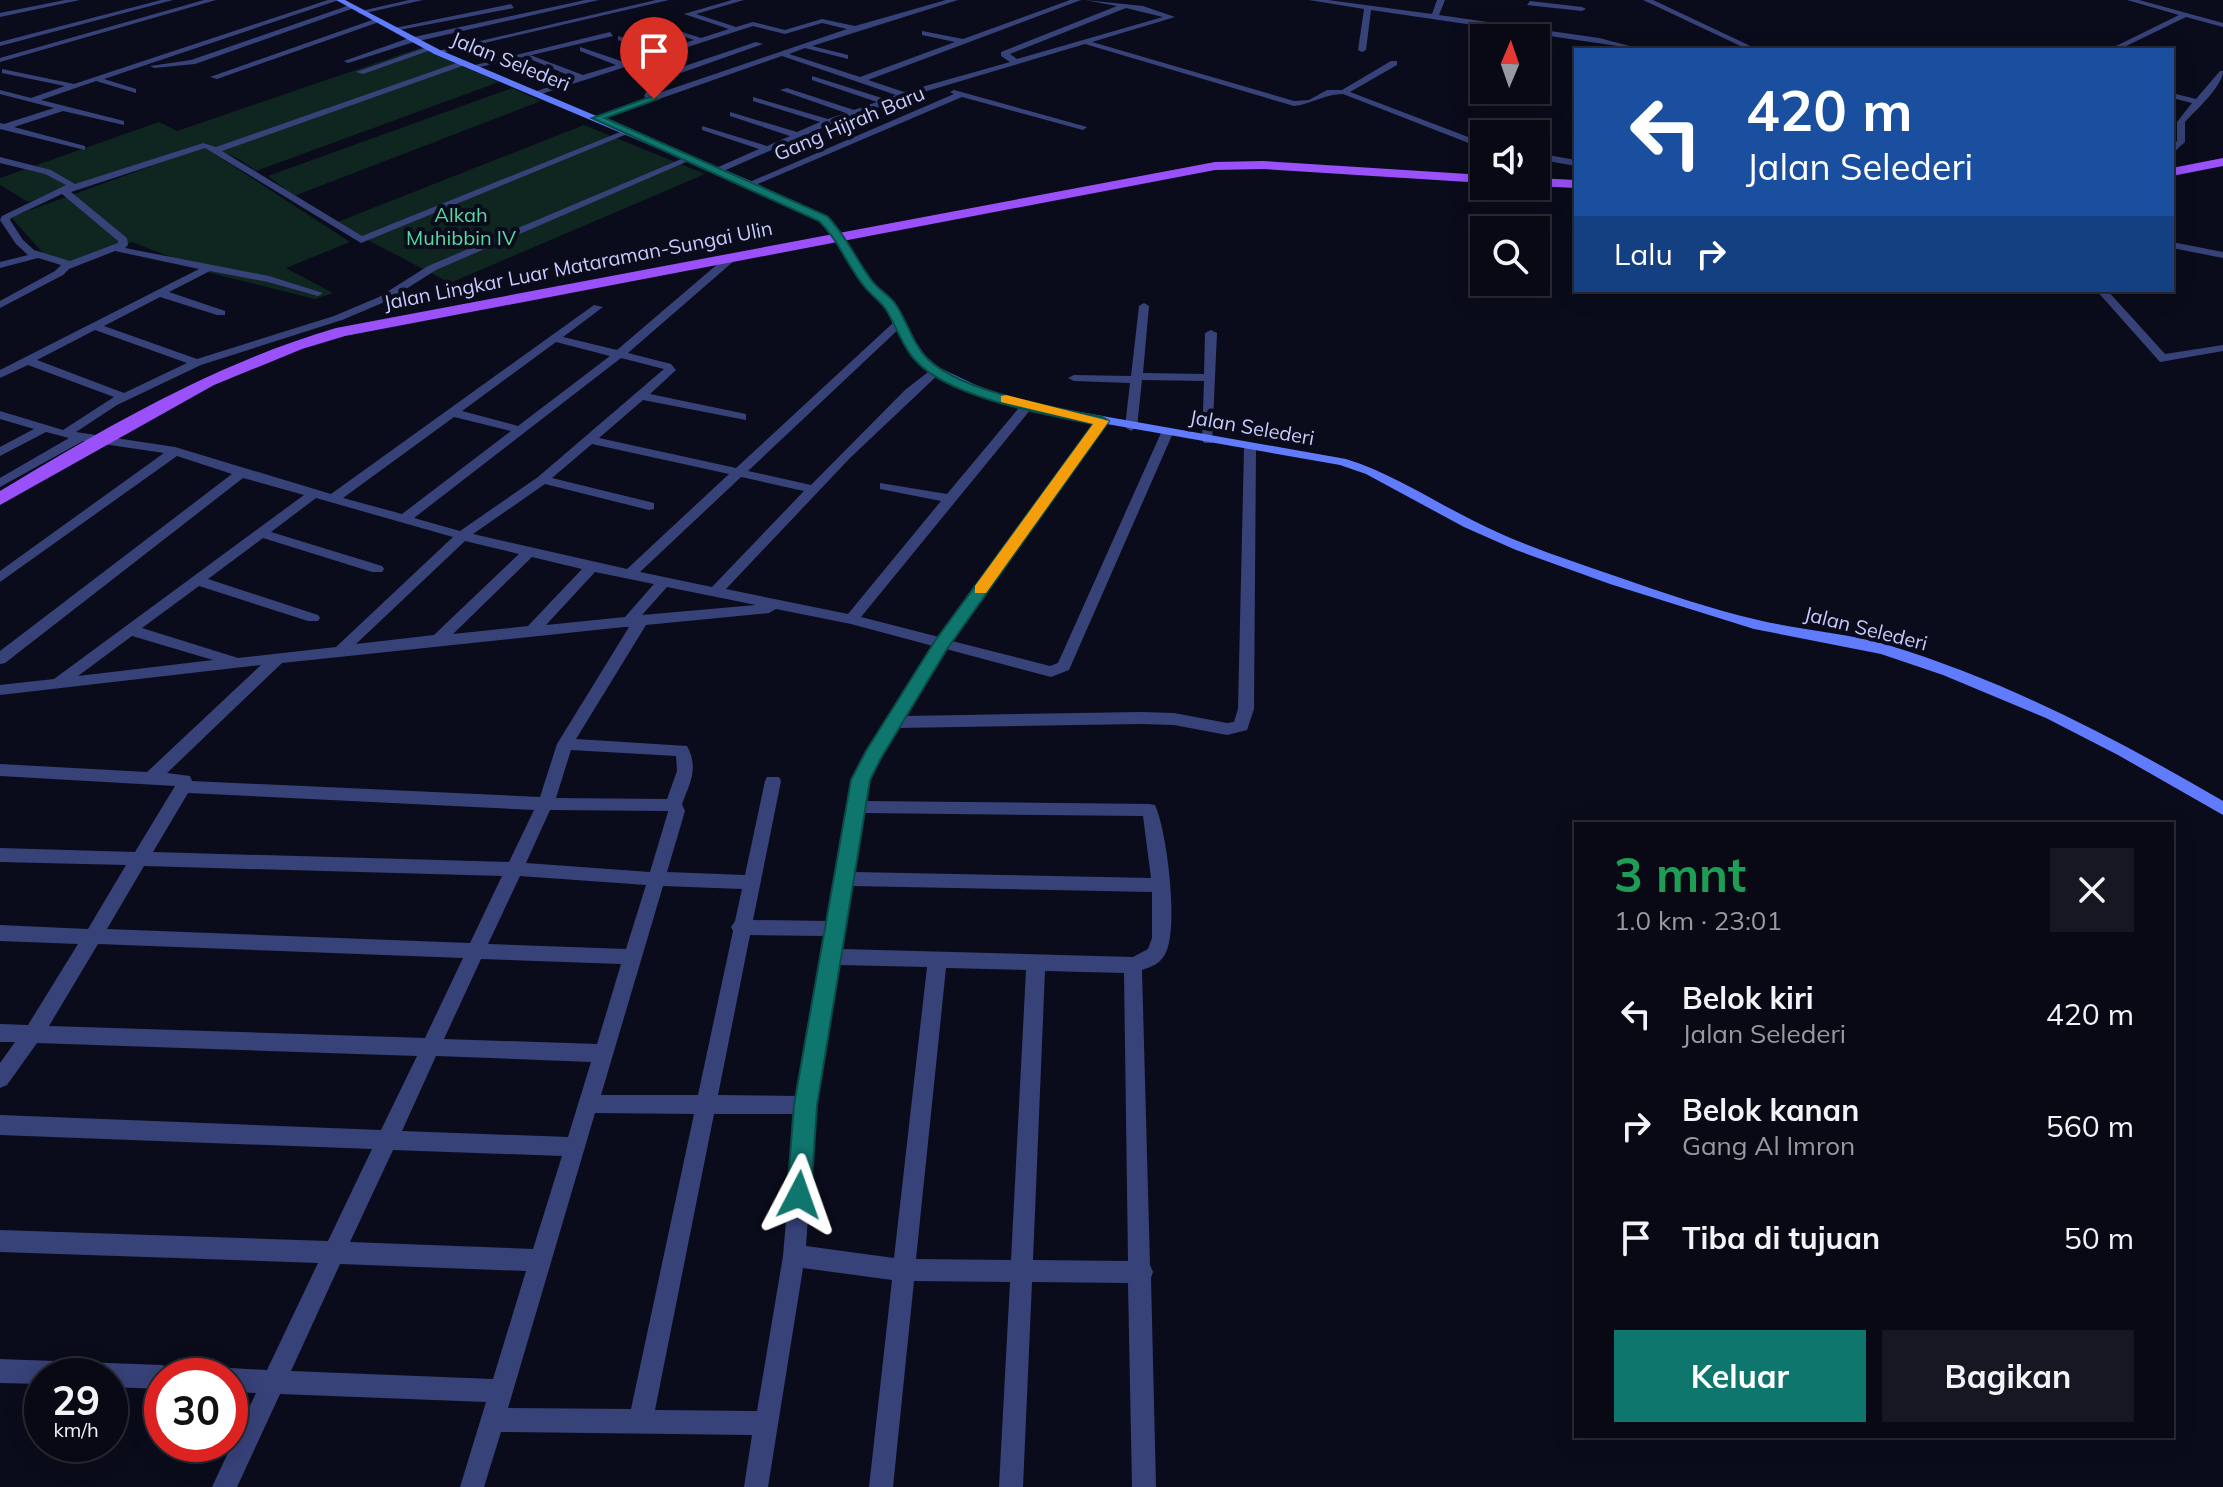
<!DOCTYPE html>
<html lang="id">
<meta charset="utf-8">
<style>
body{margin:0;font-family:Mulish,sans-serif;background:#161722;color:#f1f3f6;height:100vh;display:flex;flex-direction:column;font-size:30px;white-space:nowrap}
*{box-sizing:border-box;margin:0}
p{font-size:26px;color:#989aa0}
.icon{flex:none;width:44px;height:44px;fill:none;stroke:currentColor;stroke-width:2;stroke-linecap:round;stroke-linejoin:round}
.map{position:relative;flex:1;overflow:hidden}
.drawer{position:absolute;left:1574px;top:822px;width:600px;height:616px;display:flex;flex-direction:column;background:#080914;border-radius:0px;box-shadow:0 4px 20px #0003,0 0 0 2px #292a34}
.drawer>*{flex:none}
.hud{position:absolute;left:1574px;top:48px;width:600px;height:244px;border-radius:0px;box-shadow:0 4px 20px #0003,0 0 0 2px #292a34;background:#1a4fa0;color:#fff;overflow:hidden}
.needle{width:52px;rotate:2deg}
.tools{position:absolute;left:1470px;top:24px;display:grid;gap:16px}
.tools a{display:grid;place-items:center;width:80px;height:80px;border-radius:0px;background:#080914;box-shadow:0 4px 20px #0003,0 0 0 2px #292a34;font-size:40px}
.speed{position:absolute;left:24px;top:1358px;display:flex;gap:16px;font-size:40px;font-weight:700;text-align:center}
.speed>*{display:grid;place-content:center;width:104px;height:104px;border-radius:50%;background:#080914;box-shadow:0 4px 20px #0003,0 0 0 2px #292a34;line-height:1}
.speed small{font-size:20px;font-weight:400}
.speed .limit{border:12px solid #d22;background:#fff;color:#111}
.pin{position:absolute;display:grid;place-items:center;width:68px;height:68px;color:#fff;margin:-82px -34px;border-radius:50% 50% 50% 0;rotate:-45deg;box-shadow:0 0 8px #0007}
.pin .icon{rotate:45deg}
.me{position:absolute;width:88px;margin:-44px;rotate:4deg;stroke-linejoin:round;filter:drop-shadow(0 0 6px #0008)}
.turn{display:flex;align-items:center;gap:28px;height:168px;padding:0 40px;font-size:36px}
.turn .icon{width:104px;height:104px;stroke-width:2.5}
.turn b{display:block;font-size:56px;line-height:68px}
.then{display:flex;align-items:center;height:76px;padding:0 40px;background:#0003;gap:16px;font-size:30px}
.round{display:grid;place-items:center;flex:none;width:84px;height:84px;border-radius:0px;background:#161722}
.overview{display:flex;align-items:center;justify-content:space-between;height:136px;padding:0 40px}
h1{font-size:48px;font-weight:700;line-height:60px;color:#1e9e55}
.button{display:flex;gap:16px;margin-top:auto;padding:16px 40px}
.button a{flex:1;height:92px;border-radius:0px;background:#0f766e;color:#fff;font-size:32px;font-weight:700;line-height:92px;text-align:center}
.button a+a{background:#161722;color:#f1f3f6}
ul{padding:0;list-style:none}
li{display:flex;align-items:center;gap:24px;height:112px;padding:0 40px}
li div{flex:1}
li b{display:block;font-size:30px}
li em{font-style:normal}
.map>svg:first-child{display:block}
.green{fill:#0f2520}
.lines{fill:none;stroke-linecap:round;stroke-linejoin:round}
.street{fill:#374279;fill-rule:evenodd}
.secondary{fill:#607bfb;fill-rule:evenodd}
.primary{fill:#9a51fa;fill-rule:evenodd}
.route{fill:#0f766e;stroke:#0a4d48;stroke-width:2}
.slow{fill:#f59e0b}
.labels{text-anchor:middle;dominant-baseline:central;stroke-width:8;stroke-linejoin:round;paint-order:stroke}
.far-street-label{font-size:20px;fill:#c7cbfe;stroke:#0b0c1b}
.far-park-label{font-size:20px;fill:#56da9f;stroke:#0b0c1b}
</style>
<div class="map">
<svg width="2223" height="1487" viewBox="0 0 2223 1487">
<rect width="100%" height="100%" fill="#0b0c1b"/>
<g class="green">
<path d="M420,48l79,34 -243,89 -17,-12 -37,-16 -174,59 -28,-17v-7l159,-56 18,9z"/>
<path d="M512,88l29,13 -247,95 -26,-20z"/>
<path d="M584,125l121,49 -255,109 -115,-60z"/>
<path d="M204,147l146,95 -64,26 47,25 -18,6 -104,-26 -79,-31 -62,22 -20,-3 -39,-44z"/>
</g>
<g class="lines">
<g class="street">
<path d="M65,0h15l-80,17v-4z"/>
<path d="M161,0h12l-173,46v-4z"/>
<path d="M204,0h12l-216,62v-4z"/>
<path d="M328,0h11l-235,79 32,10v4l-40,-12 -55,19 83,21v4l-61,-14 -49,16 71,19v4l-85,-21v-6l4,1 50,-16 -54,-14v-4l31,8 34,-12 -63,-13v-4l72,15z"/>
<path d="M409,0h14l-62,14 -4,-2z"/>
<path d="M585,0h14l-185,42 -66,21 -4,-2 65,-23z"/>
<path d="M656,0h13l-232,54 -4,-2z"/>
<path d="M732,0h12l-48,14 40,13 17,-5 32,8 37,-11 33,7 91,-26h12l-146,46 36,9v4l-43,-11 -16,6 71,23 95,-35 -33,-7v-4l41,8 107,-39h11l-213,80 36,12 106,-30 -9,-6v-4l116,-46 -32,-6 58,6 32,11 -83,25 202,59 15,-1 18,-10h15l49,-29h6v4l-47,27 134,51v6l-141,-55c-18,0 -31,10 -49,12l-209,-62 -178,53 -76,27 -112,49 -3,-1v-4l43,-19 -57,-19v-4l65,20 23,-10 -60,-20v-4l67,20 23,-10 -67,-21v-4l75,22 18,-6 -66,-23 7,-2 67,22 23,-8 -65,-22v-4l73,23 11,-4 -114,-39 -183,64 -7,-2 54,-20 -2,-2 11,-20 101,-34 7,2 -102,36 -8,15 194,-66 -25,-6 -37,11 -32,-8 -215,69 -7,-2 44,-15 -45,-19v-4l53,20 33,-10 -36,-14v-4l44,15 30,-9 -36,-13v-4l43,14 33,-10 -37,-12v-4l44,14 28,-9 -45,-15zM1126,8l37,9 -146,42 -7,-5z"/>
<path d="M1309,0h19l104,14 5,-14h8l-6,15 160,23 46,12 -274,-40 -5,40 -4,2 -4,-2 6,-41z"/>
<path d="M1643,0h10l106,50h-10z"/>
<path d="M2127,0h12l84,23v4l-37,-10 -68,33h-10l71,-35z"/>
<path d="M1530,1l52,6 4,2 -4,2 -55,-6z"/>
<path d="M511,4l3,4 -120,23 -4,-2z"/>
<path d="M350,5l7,2 -162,57 -41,4 -4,-2 41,-6z"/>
<path d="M375,19l7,2 -165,58 -7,-2z"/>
<path d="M610,32l3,4 -142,33 -4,-2z"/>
<path d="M427,47l7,2 -71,25 -7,-2z"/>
<path d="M462,61l3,4 -243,86 140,85 263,-106 7,2 -271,111 -156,-95 -134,44 56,46 1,7 -3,3 144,28 54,17 -5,3 -50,-14 -58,-11 -41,21 56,19v4h-8l-57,-18 -56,29 93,33 137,-43 45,-19 49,-31 258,-109 7,2 -257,111 -49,31 -45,19 -141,45 -84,40 -41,27 99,15 156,47 263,-189 9,2 -40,30 54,13 110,-94h8v4l-107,93 43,11 5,6 -26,24 96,20v6l-103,-20 -44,38 137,30 158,-146h8v4l-154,145 63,14 94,-95 27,-21 10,2 -92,87 -124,131 122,25 93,-113 -61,-12v-6l67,11 76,-91h8v6l-170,208 78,20 159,-219 4,-1 6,4 -156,220 98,25 8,-3 103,-230 2,-3h8l2,3 -104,237 -18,7 -105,-28 -41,67 236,-4 33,1 53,10 7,-1 4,-13 6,-261 6,-4 6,4 -2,261 -7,21 -20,5 -53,-10 -33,-1 -243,4 -29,52 -3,21 283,3 6,1c12,26 25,128 9,151 -5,8 -13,11 -22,14l8,295 3,7 -2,6 5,209h-24l-4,-204 -96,-1 -9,205h-24l11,-205 -96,-1 -21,206h-24l23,-207 -89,-12 -35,219h-24l8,-52 -251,-3 -17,55h-24l26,-85 -206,-8 -43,93h-25l44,-94 -26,-1v-16h-10l2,-4 8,-4 37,2 51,-107 -318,-11v-22l328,11 44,-92 -372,-14v-20l381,15 36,-74 -380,-13 -30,42 -7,3v-25l15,-21h-15v-18l28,1 50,-81 -78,-3v-16l88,4 38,-64 -126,-3v-14l135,4 40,-66 -175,-10v-12l147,8 114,-107 -261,30v-10l54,-6 250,-184 -61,-17 -238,185 -5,1v-13l232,-177 -55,-18 -177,126v-11l164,-118 -81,-12 -83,46v-9l69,-40 -23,-6 -46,24v-9l34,-18 -34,-10v-8l63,19 51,-33 -86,-32 -28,13v-8l199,-101 -84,-18 -46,18 -6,6 -63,33v-7l55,-30 6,-6 -23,-7 -38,10v-6l28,-7 -12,-11 -16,-24 2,-4 64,-31 -21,-11 -45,-11v-6l51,13 24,14 128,-41 13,4zM62,194l56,47v2l-48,18 -36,-11 -11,-10 -13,-20 1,-2zM95,330l92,33 -63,30 -87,-33zM556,342l54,14 -92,70 -56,-15zM621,358l43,11 -126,108 -78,54 -46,-13zM454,417l57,14 -109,83 -59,-16zM592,444l137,30 -102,95 -154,-35 72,-50 104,26 5,-1v-6l-102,-25zM741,477l63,14 -92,96 -72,-15zM316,498l137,39 -117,110 -98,11 -96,-30 57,-42 109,35h10l2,-3 -2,-3 -110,-36 55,-41 109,34h10l2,-3 -2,-3 -111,-34zM465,541l54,13 -85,81 -78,9zM532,557l50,12 -54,57 -75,8zM595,572l59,12 -29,33 -79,8zM667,587l89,18 -114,10zM776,609l75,15 82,22 -67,106 -13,28 -25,141 -75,-1 28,-139 -2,-4h-12l-2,4 -20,94 -78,-3 18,-61 -3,-7c8,-21 17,-36 5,-58l-111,-7 70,-114 123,-12zM624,627h5l-72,117 -17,53 -348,-16 -2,-5 -23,-3 115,-110zM132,636l81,24 -135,16zM571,750l105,6 1,15 -10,28 -111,-1zM188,793l346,17 -25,52 -356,-10zM550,810l118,1v1l-18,60 -124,-9zM864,813l279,3 8,62 -297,-6zM144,866l358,10 -32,67 -363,-14zM520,876l126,9 -20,64 -138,-5zM663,886l79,3 -7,32 -4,6 2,4 -35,164h-97zM852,886l300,6v46l-4,11 -15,8 -291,-8zM750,935l75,1 -28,160 -79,-1zM98,944l365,14 -38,80 -376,-12zM481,959l140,5 -24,80 -153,-5zM839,965l88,2 -33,291 -88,-12 10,-141zM946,968l80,2 -15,290 -95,-1zM1045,971l79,2 4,288 -95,-1zM436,1056l155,6 -23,75 -166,-6zM595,1113l99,1 -63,295 -123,-1zM714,1114h81l-12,142 -26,155 -102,-1zM393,1150l169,6 -29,93 -183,-7zM340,1264l186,7 -33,108 -202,-8z"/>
<path d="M2220,71h3c0,15 -27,39 -38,51v20l-13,12v-8l5,-5v-19l15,-19 -20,-5v-5l24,6z"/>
<path d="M954,90l133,37 -4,3 -121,-33 -209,89 -8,-2 209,-90 -4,-2z"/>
<path d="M1536,153l40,7v6l-40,-7z"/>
<path d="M2172,242l51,10v6l-51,-10z"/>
<path d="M2096,290h11l58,64 58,-9v6l-63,11z"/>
<path d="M1144,303l5,3 -6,67 61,1 1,-41 6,-3 6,3 -5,110h-8l-2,-3 2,-59 -62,-1 -5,47 -6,4 -6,-4 5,-44 -56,-2 -6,-3 6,-3 57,1 8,-70z"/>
<path d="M0,1359l162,6 8,4 3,7h-11v13l-52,-2v-11h-68v8l-42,-1z"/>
</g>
<path class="secondary" d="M336,0h9l95,50 306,129 80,37 10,10 37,57 20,19 10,22 28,40 49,23 49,16 317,56c45,14 84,40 126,61 46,24 97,40 146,57 46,16 93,32 140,43 43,10 88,13 130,25 121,37 227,93 335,156v14l-105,-60 -72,-37 -103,-43 -62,-21 -127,-25 -144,-45 -94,-34 -52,-23 -98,-53 -26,-9 -313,-55 -55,-19 -49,-23 -30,-44 -9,-19 -19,-18 -36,-57 -9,-10 -80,-37 -306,-129z"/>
<g class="primary">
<path d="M2223,158v8l-51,10v-8z"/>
<path d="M1263,161l221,14v8l-221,-14 -48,1 -870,166 -43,13 -88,36 -214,120v-14c108,-65 214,-127 336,-163l879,-166z"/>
<path d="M1536,178l40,2v8l-41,-2z"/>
</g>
</g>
<path class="route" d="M650,97l8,2 -53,19 222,98c19,19 29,44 45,65 6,8 15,13 22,21 12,16 17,38 30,53 30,36 133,53 178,62l7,4 -162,228 -66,109 -11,22 -53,325 -6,90 -4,9 -8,3 -9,-3 -3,-9 7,-90 57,-325 15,-29 69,-110 158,-217c-48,-10 -143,-26 -177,-63 -14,-14 -20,-37 -31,-53 -6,-8 -15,-14 -21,-22 -17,-21 -26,-47 -45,-65l-227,-103z"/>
<path class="slow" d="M1006,395l103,26 -123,172h-11v-7l118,-162 -92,-22v-6z"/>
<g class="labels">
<g class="far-street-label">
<text transform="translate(511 61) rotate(22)">Jalan Selederi</text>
<text transform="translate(849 123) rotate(-23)">Gang Hijrah Baru</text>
<text transform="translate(578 265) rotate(-11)">Jalan Lingkar Luar Mataraman-Sungai Ulin</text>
<text transform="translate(1252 427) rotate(10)">Jalan Selederi</text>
<text transform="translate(1866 628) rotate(14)">Jalan Selederi</text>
</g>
<g class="far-park-label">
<text x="461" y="214">Alkah<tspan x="461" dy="23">Muhibbin IV</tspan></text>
</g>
</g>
</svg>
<div class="tools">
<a><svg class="needle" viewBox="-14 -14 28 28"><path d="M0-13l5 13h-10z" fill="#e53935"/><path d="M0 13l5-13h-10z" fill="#989aa0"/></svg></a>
<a><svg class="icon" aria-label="sound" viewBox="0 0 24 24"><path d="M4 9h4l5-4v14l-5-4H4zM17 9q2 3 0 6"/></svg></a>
<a><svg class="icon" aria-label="search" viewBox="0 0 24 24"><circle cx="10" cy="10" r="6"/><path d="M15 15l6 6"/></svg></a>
</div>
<div class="speed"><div>29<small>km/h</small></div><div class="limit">30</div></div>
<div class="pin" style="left:654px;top:99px;background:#d93025"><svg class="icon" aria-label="arrive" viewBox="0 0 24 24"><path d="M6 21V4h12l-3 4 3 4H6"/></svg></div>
<svg class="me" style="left:799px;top:1195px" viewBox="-20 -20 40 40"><path d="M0-17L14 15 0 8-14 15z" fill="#0f766e" stroke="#fff" stroke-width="4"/></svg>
<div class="hud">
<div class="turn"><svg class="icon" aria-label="left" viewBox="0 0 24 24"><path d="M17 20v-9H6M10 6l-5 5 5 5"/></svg><div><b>420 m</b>Jalan Selederi</div></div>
<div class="then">Lalu<svg class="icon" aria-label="right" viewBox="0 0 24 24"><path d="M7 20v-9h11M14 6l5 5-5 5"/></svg></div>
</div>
<section class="drawer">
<div class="overview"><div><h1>3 mnt</h1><p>1.0 km · 23:01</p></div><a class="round"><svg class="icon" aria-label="close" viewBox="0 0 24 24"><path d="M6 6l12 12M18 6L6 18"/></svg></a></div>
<ul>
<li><svg class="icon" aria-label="left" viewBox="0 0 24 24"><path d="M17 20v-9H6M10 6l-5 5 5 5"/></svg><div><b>Belok kiri</b><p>Jalan Selederi</p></div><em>420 m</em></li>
<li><svg class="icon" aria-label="right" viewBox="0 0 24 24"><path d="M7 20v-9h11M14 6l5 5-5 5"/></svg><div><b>Belok kanan</b><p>Gang Al Imron</p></div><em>560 m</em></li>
<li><svg class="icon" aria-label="arrive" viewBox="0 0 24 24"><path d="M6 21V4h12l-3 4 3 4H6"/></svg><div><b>Tiba di tujuan</b></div><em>50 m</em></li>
</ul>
<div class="button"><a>Keluar</a><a>Bagikan</a></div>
</section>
</div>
